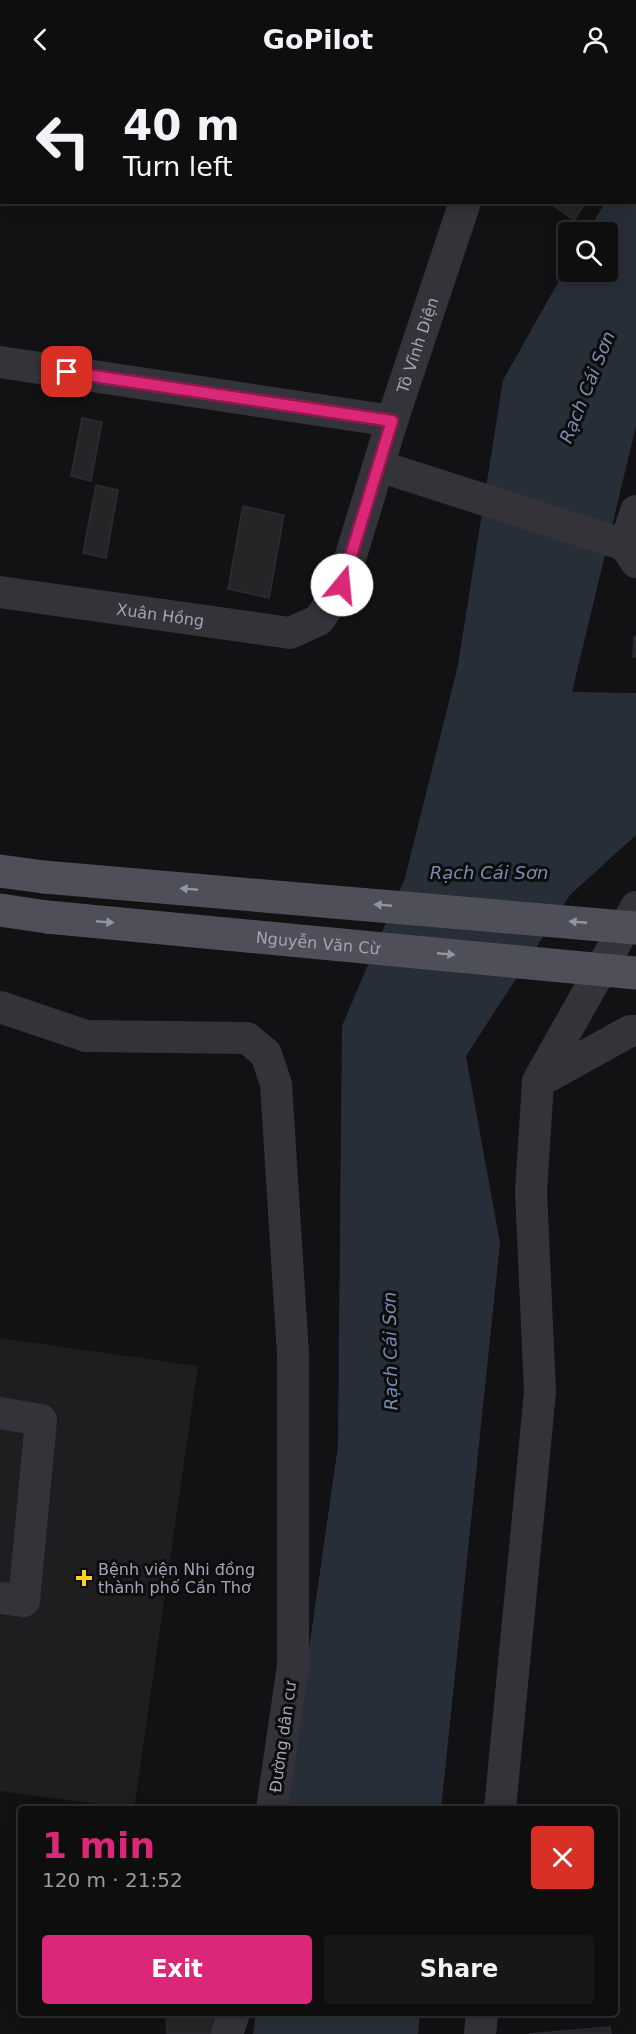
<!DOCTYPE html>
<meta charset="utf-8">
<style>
body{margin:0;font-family:"DejaVu Sans",sans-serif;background:#171718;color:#f1f3f6;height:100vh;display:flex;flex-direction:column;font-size:22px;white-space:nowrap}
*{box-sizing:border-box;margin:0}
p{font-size:20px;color:#9b9c9e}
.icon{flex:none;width:33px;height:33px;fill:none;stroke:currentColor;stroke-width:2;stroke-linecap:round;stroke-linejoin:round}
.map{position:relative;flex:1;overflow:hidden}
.sheet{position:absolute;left:18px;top:1728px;width:600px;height:210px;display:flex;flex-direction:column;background:#0e0e0f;border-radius:6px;box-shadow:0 3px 15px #0003,0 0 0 2px #2e2e2f}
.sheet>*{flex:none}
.banner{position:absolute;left:0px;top:0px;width:636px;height:126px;box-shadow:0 3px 15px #0003,0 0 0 2px #2e2e2f;background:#0e0e0f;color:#f1f3f6;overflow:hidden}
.buttons{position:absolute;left:558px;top:144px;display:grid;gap:12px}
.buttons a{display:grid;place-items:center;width:60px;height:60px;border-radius:6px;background:#0e0e0f;box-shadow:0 3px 15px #0003,0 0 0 2px #2e2e2f;font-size:30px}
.pin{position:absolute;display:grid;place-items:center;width:51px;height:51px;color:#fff;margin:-26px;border-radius:12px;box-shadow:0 3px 9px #0006}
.me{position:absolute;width:66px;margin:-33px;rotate:17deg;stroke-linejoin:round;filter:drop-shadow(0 0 4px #0008)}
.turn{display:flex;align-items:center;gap:21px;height:126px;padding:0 24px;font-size:27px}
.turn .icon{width:78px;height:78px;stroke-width:2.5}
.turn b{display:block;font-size:42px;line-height:51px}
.round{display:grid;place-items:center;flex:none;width:63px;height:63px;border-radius:6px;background:#171718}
.overview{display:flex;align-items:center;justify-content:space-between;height:102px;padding:0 24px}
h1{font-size:36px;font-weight:600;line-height:45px;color:#db2777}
.cta{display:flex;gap:12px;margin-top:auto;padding:12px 24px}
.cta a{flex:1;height:69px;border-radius:6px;background:#db2777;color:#fff;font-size:24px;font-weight:600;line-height:69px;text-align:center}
.cta a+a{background:#171718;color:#f1f3f6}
header{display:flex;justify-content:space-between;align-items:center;height:78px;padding:0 24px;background:#0e0e0f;font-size:27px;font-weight:600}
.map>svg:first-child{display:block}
.built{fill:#1e1e21}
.water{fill:#282e38}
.building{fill:#252528;stroke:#2c2c30;stroke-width:1.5}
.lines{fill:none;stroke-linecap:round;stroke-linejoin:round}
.minor{stroke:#333339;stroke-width:32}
.major{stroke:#4e4f58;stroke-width:33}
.major-bridge{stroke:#4e4f58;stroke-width:33}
.oneway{fill:#9194a2}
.route-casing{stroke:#8e194d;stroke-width:15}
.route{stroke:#db2777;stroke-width:10}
.poi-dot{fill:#fad123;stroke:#0d0d0e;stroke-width:2}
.labels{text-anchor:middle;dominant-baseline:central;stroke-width:6;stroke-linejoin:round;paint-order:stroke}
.street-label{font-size:16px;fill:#a2a5b5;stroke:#0d0d0e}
.poi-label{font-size:16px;fill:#a2a5b5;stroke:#0d0d0e;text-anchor:start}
.water-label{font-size:18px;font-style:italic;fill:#778eb2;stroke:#0d0d0e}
</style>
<header><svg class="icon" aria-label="back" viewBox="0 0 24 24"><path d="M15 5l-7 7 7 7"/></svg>GoPilot<svg class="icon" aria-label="person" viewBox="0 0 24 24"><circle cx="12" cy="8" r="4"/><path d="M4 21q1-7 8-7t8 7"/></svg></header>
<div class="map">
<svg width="636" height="1956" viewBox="0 0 636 1956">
<rect width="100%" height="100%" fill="#121214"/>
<path class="built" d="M0,1260l198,28 -64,443 -134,-18z"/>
<g class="water">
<path d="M636,70v278l-64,266 64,1v142l-66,60 -104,161 34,187 -59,566h-155l52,-363 4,-420 63,-148 53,-213 45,-285 65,-115v7h40v-40h-21l18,-29 29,-1z"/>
<path d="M256,1935h164l-2,21h-165z"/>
</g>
<g class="building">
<path d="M225,0h26l-26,2z"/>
<path d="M325,0h24l-24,2z"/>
<path d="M349,0h33l-33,2z"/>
<path d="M382,0h35l-35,2z"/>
<path d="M548,124h38l-12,18z"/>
<path d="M82,340l20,4 -11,59 -20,-5z"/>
<path d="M96,407l22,5 -12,68 -23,-5z"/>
<path d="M243,428l41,9 -15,83 -41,-9z"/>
<path d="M634,559h2v20h-3z"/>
<path d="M166,1935h54l2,21h-55z"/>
<path d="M610,1949l1,7h-82z"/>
</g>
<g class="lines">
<g class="minor">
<path d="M535,2v-2"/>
<path d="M628,2l1,-2"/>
<path d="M0,39h2"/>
<path d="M0,284l392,59"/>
<path d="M379,388l246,79"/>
<path d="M636,484l-11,-17 11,-34"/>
<path id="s1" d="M0,514l290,41 29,-13 23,-35 50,-164 73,-219"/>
<path d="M0,929l86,29 161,2 19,16 10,30 17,270v312l-21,143"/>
<path d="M538,1003l98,-174"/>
<path d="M0,1335l41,7 -17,181 -24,-3"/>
<path d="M500,1731l40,-417 -9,-201 7,-109 92,-51h6"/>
<path d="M227,1956l7,-21"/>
<path d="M480,1956l2,-21"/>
</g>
<g class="major">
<path d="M0,793l44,6"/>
<path d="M0,832l47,7"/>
</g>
<g class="major-bridge">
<path d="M44,799l592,51"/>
<path id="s2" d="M47,839l589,56"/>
</g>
</g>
<defs><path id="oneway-solid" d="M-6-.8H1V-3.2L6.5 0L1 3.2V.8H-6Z" transform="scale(1.5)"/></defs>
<g class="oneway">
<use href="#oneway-solid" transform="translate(189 811) rotate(-175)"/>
<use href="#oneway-solid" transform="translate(383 827) rotate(-175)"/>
<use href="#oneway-solid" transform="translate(105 844) rotate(5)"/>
<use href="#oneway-solid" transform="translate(578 844) rotate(-175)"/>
<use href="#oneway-solid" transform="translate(446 876) rotate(5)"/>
</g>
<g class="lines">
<g class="route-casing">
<path id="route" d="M67,294l325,49 -50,164"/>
</g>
<use href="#route" class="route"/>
</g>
<path class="poi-dot" d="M81 1491h6v6h6v6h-6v6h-6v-6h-6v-6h6z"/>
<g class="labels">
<g class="street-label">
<text stroke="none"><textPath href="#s1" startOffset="618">Tô Vĩnh Diện</textPath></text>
<text stroke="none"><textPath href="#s1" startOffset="162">Xuân Hồng</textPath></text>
<text stroke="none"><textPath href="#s2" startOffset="272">Nguyễn Văn Cừ</textPath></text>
<text transform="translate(283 1659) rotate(-82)">Đường dân cư</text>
</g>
<g class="poi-label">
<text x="98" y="1491">Bệnh viện Nhi đồng<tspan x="98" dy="18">thành phố Cần Thơ</tspan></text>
</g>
<g class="water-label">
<text transform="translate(587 309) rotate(-68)">Rạch Cái Sơn</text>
<text x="489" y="794">Rạch Cái Sơn</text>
<text transform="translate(390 1273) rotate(-91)">Rạch Cái Sơn</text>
</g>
</g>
</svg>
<div class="buttons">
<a><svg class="icon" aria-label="search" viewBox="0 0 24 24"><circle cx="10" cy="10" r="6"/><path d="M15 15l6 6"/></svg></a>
</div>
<div class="pin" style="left:67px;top:294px;background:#d93025"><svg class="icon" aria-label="arrive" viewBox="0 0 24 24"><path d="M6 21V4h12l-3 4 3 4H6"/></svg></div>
<svg class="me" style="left:342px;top:507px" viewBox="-20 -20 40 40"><circle r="19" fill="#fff"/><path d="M0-13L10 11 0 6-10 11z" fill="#db2777"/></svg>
<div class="banner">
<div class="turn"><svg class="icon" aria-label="left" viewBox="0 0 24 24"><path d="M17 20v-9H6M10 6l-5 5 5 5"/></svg><div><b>40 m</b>Turn left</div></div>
</div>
<section class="sheet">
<div class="overview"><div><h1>1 min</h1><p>120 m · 21:52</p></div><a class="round" style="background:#d93025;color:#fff"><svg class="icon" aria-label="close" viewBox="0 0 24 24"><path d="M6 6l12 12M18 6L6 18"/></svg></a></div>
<div class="cta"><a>Exit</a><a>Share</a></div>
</section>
</div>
